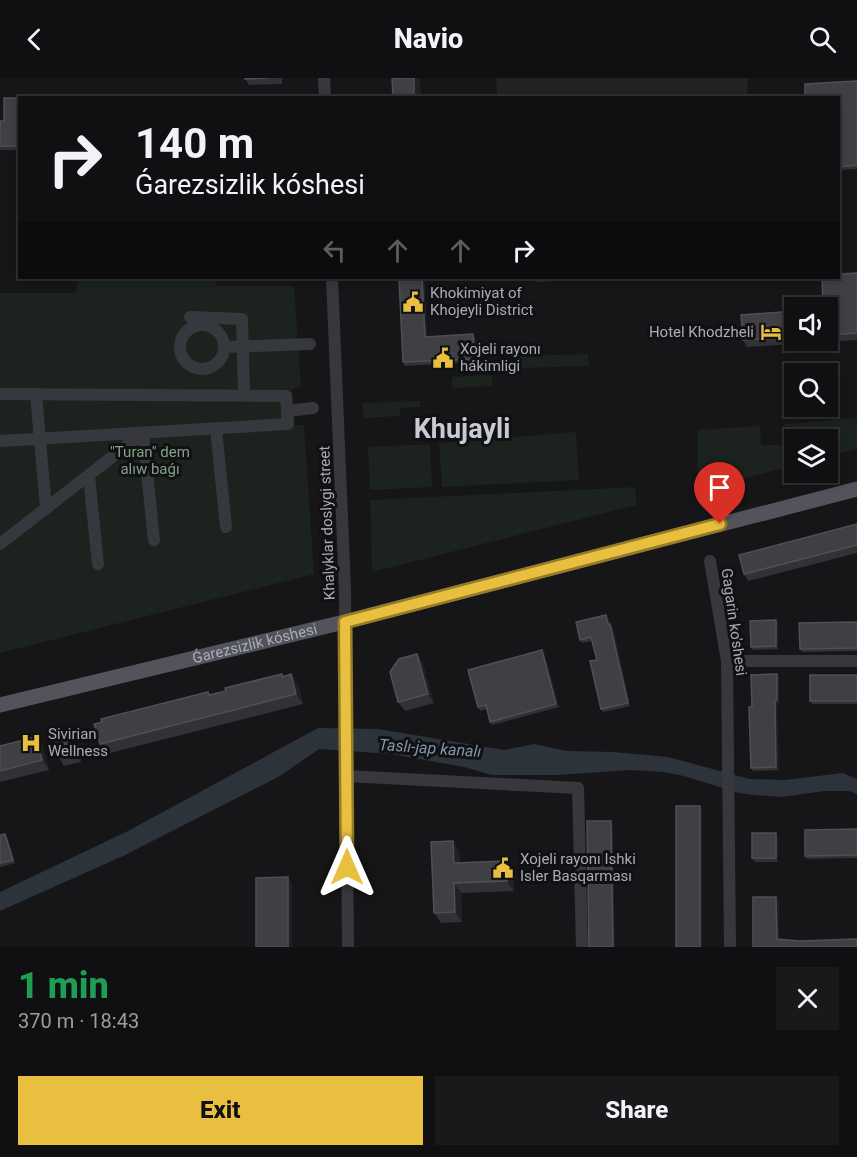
<!DOCTYPE html>
<meta charset="utf-8">
<style>
body{margin:0;font-family:Roboto,sans-serif;background:#19191b;color:#f1f3f6;height:100vh;display:flex;flex-direction:column;font-size:22px;white-space:nowrap}
*{box-sizing:border-box;margin:0}
p{font-size:20px;color:#9c9d9f}
.icon{flex:none;width:33px;height:33px;fill:none;stroke:currentColor;stroke-width:2;stroke-linecap:round;stroke-linejoin:round}
.map{position:relative;height:869px;overflow:hidden}
.sheet{display:flex;flex-direction:column;background:#101012;flex:1}
.sheet>*{flex:none}
.top-card{position:absolute;left:18px;top:18px;width:822px;height:183px;border-radius:0px;box-shadow:0 3px 9px #0003,0 0 0 2px #303032;background:#101012;color:#f1f3f6;overflow:hidden}
.fabs{position:absolute;left:784px;top:219px;display:grid;gap:12px}
.fabs a{display:grid;place-items:center;width:54px;height:54px;border-radius:0px;background:#101012;box-shadow:0 3px 9px #0003,0 0 0 2px #303032;font-size:30px}
.pin{position:absolute;display:grid;place-items:center;width:51px;height:51px;color:#fff;margin:-62px -26px;border-radius:50% 50% 50% 0;rotate:-45deg;box-shadow:0 0 6px #0007}
.pin .icon{rotate:45deg}
.me{position:absolute;width:66px;margin:-33px;rotate:0deg;stroke-linejoin:round;filter:drop-shadow(0 0 4px #0008)}
.turn{display:flex;align-items:center;gap:21px;height:126px;padding:0 18px;font-size:27px}
.turn .icon{width:78px;height:78px;stroke-width:2.5}
.turn b{display:block;font-size:42px;line-height:51px}
.lanes{display:flex;align-items:center;height:57px;padding:0 18px;background:#0003;justify-content:center;gap:30px;direction:ltr}
.lanes .off{opacity:.35}
.round{display:grid;place-items:center;flex:none;width:63px;height:63px;border-radius:0px;background:#19191b}
.headline{display:flex;align-items:center;justify-content:space-between;height:102px;padding:0 18px}
h1{font-size:36px;font-weight:800;line-height:45px;color:#1e9e55}
.button{display:flex;gap:12px;margin-top:auto;padding:12px 18px}
.button a{flex:1;height:69px;border-radius:0px;background:#e8bf3e;color:#111;font-size:24px;font-weight:800;line-height:69px;text-align:center}
.button a+a{background:#19191b;color:#f1f3f6}
header{display:flex;justify-content:space-between;align-items:center;height:78px;padding:0 18px;background:#101012;font-size:27px;font-weight:800}
.map>svg:first-child{display:block}
.built{fill:#222225}
.green{fill:#1c221e}
.water{fill:#2d333b}
.lines{fill:none;stroke-linecap:round;stroke-linejoin:round}
.minor{stroke:#37383d;stroke-width:12}
.major{stroke:#53545b;stroke-width:15}
.wall{fill:#323236}
.shaded-wall{fill:#212124}
.building{fill:#3f3f44;stroke:#4f5056;stroke-width:1.5}
.route-casing{stroke:#977c28;stroke-width:15}
.route{stroke:#e8bf3e;stroke-width:10}
.labels{text-anchor:middle;dominant-baseline:central;stroke-width:6;stroke-linejoin:round;paint-order:stroke}
.poi-label{font-size:15px;fill:#a9acb7;stroke:#111113;text-anchor:start}
.park-label{font-size:15px;fill:#81a186;stroke:#111113}
.street-label{font-size:15px;fill:#a9acb7;stroke:#111113}
.water-label{font-size:16px;font-style:italic;fill:#8296b0;stroke:#111113}
.town-label{font-size:27px;font-weight:bold;fill:#c9cbd3;stroke:#111113}
</style>
<header><svg class="icon" aria-label="back" viewBox="0 0 24 24"><path d="M15 5l-7 7 7 7"/></svg>Navio<svg class="icon" aria-label="search" viewBox="0 0 24 24"><circle cx="10" cy="10" r="6"/><path d="M15 15l6 6"/></svg></header>
<div class="map">
<svg width="857" height="869" viewBox="0 0 857 869">
<rect width="100%" height="100%" fill="#161618"/>
<path class="built" d="M496,0h252l-1,19h-250z"/>
<g class="green">
<path d="M78,200h138v8h78l7,101 -9,2 3,36h9l10,149 -314,79v-360h76z"/>
<path d="M588,276l1,12 -69,2 -1,-12z"/>
<path d="M492,297l1,11 -41,2v-11z"/>
<path d="M420,323v6l-20,1v8l-37,2 -1,-15z"/>
<path d="M857,340v31l-29,8v-17h-33v25l-95,25 -3,-9 1,-51 62,-4 1,19h24v-21z"/>
<path d="M576,354l3,48 -137,7 -3,-44z"/>
<path d="M430,366l2,43 -62,3 -2,-43z"/>
<path d="M635,409l2,18 -265,67 -2,-72z"/>
</g>
<path class="water" d="M318,650l60,1 126,21 30,-6 33,7 46,1 55,5 82,22 35,1 58,-7 14,6v15l-8,-3h-25l-42,6 -28,-2 -15,-2 -55,-17 -21,-4 -33,-2 -72,5h-66l-28,-8 -73,-13 -72,-5 -39,27 -157,80 -123,55v-19l128,-61z"/>
<g class="lines">
<g class="minor">
<path d="M324,0l1,20"/>
<path d="M332,200l13,312 3,357"/>
<path d="M190,239l52,2 2,76"/>
<circle cx="202" cy="269" r="22"/>
<path d="M224,269l86,-3"/>
<path d="M0,316l286,2 2,28 -288,17"/>
<path d="M36,316l10,115"/>
<path d="M287,333l26,-3"/>
<path d="M216,351l10,98"/>
<path d="M143,355l11,107"/>
<path d="M89,398l9,88"/>
<path d="M0,466l143,-111"/>
<path d="M710,483l17,100 3,286"/>
<path d="M727,583h130"/>
<path d="M346,698l232,12 4,159"/>
</g>
<path class="major" id="s1" d="M0,627l344,-83 513,-133"/>
</g>
<g class="wall">
<path d="M245,0h37v6l-33,1z"/>
<path d="M857,3v88l-19,1v-72z"/>
<path d="M20,20v52h-20v-29h4z"/>
<path d="M857,195v67l-110,7 -4,-7 52,-29v29h33v-32z"/>
<path d="M399,200h25l3,59 49,1 1,24 -72,4 -2,-4z"/>
<path d="M533,200h20v3l-17,1z"/>
<path d="M581,200h17v1l-15,1z"/>
<path d="M857,446v29l-109,28 -4,-7z"/>
<path d="M608,541l2,5 3,3 17,79 -27,6 -2,-3 -4,-49 -5,-19 -10,2 -2,-3z"/>
<path d="M857,544v29l-55,1 -2,-3z"/>
<path d="M778,545v26l-25,1 -2,-3z"/>
<path d="M544,575l15,54 -67,18 -2,-3 -3,-13 -7,2 -2,-4z"/>
<path d="M417,576l6,10 11,39 -29,8 -7,-9z"/>
<path d="M291,596l7,10 5,20 -197,50 -6,-10 110,-49z"/>
<path d="M777,596l2,3v26h-2l2,67 -26,1 -2,-3 1,-61z"/>
<path d="M857,597v29h-45l-2,-3z"/>
<path d="M69,654l7,9 5,21 -17,4 -6,-10 5,-22z"/>
<path d="M0,668h42l7,24 -49,12z"/>
<path d="M857,751v29l-50,1 -2,-3z"/>
<path d="M0,757l7,2 8,26 -15,4z"/>
<path d="M778,758v26h-23l-3,-4z"/>
<path d="M453,763l6,10 1,12 53,7 1,21 -53,2 1,29 -21,1 -7,-10z"/>
</g>
<g class="shaded-wall">
<path d="M414,0h6l1,20h-7z"/>
<path d="M422,200h2l3,62 -2,-3z"/>
<path d="M473,256l3,4 1,24 -2,-3z"/>
<path d="M776,542l2,3v26l-2,-3z"/>
<path d="M610,546l3,3 17,79 -2,-3z"/>
<path d="M542,572l2,3 15,54 -3,-3z"/>
<path d="M417,576l6,10 11,39 -6,-9z"/>
<path d="M291,596l7,10 5,20 -7,-10z"/>
<path d="M777,596l2,3v26l-2,-3z"/>
<path d="M775,622l2,3 2,67 -3,-3z"/>
<path d="M69,654l7,9 5,21 -7,-10z"/>
<path d="M36,659l6,9 7,24 -7,-10z"/>
<path d="M700,728l2,3v138h-2z"/>
<path d="M611,743l2,3 2,123h-2z"/>
<path d="M776,755l2,3v26l-2,-4z"/>
<path d="M5,756l2,3 8,26 -2,-3z"/>
<path d="M453,763l6,10 1,22 -6,-10z"/>
<path d="M506,783l7,9 1,21 -7,-10z"/>
<path d="M288,799l4,7v63h-4z"/>
<path d="M454,805l7,10 1,29 -7,-10z"/>
<path d="M776,819l3,3v42l-2,-3z"/>
</g>
<g class="building">
<path d="M245,0h22l-22,1z"/>
<path d="M392,0h22v20h-21z"/>
<path d="M857,3v84l-19,2v-69h-33v-14z"/>
<path d="M4,20h16v48h-20v-25h4z"/>
<path d="M857,195v60l-29,2v-27h-5l-1,-30h16v-4z"/>
<path d="M399,200h23l3,59 48,-3 2,25 -72,3z"/>
<path d="M795,233v26l-52,3 -2,-25z"/>
<path d="M857,446v21l-113,29 -5,-19z"/>
<path d="M606,537l2,10 2,-1 18,79 -27,6 -11,-48 7,-1 -6,-23 -11,3 -4,-18z"/>
<path d="M776,542v26l-25,1 -1,-26z"/>
<path d="M857,544v26l-57,1 -1,-26z"/>
<path d="M542,572l14,54 -66,18 -4,-17 -8,2 -10,-37z"/>
<path d="M417,576l11,40 -30,8 -8,-30 9,-13z"/>
<path d="M282,596l1,3 8,-3 5,20 -196,50 -6,-20 8,-2 -1,-3 107,-27 1,3 17,-4 -1,-3z"/>
<path d="M777,596v26h-2l1,67 -25,1 -2,-61h3l-1,-32z"/>
<rect x="810" y="597" width="47" height="26"/>
<path d="M61,653l1,3 7,-2 5,20 -16,4 -6,-23z"/>
<path d="M36,659l6,23 -42,11v-25z"/>
<rect x="676" y="728" width="24" height="141"/>
<path d="M587,743h24l2,126h-24z"/>
<path d="M857,751v26l-52,1v-26z"/>
<rect x="752" y="755" width="24" height="25"/>
<path d="M5,756l8,26 -13,3v-28z"/>
<path d="M453,763l1,22 52,-2 1,20 -53,2 1,29 -21,1 -3,-71z"/>
<path d="M288,799v70h-32v-69z"/>
<path d="M753,819h23l1,42 23,2 57,-2v8h-104z"/>
</g>
<g class="lines">
<g class="route-casing">
<path id="route" d="M347,789l-2,-245 375,-98"/>
</g>
<use href="#route" class="route"/>
</g>
<defs>
<g id="civic-bare" transform="scale(1.62)"><path d="M-.6-6.5H3V-4.5H.6V-3L4-1V1h2V6H-6V1h2V-1L-.6-3ZM-1.2 2.5V6h2.4V2.5Z" fill="#e8bf3e" stroke="#111113" stroke-width="2.5" paint-order="stroke"/></g>
<g id="hotel-bare" transform="scale(1.62)"><path d="M-6-4.5h1.5V1H6V5H4.5V3h-9V5H-6ZM-4 0a1.8 1.8 0 1 1 3.6 0ZM.5 0V-2.5h3Q6-2.5 6 0Z" fill="#e8bf3e" stroke="#111113" stroke-width="2.5" paint-order="stroke"/></g>
<g id="hospital-bare" transform="scale(1.62)"><path d="M-5-5h3v3.5h4V-5h3V5h-3V1.5h-4V5h-3Z" fill="#e8bf3e" stroke="#111113" stroke-width="2.5" paint-order="stroke"/></g>
</defs>
<g fill-rule="evenodd">
<use href="#civic-bare" x="413" y="224"/>
<use href="#hotel-bare" x="771" y="254"/>
<use href="#civic-bare" x="443" y="280"/>
<use href="#hospital-bare" x="31" y="665"/>
<use href="#civic-bare" x="503" y="790"/>
</g>
<g class="labels">
<g class="poi-label">
<text x="430" y="215">Khokimiyat of<tspan x="430" dy="17">Khojeyli District</tspan></text>
<text x="754" y="254" text-anchor="end">Hotel Khodzheli</text>
<text x="460" y="271">Xojeli rayonı<tspan x="460" dy="17">hákimligi</tspan></text>
<text x="48" y="656">Sivirian<tspan x="48" dy="17">Wellness</tspan></text>
<text x="520" y="781">Xojeli rayonı Ishki<tspan x="520" dy="17">Isler Basqarması</tspan></text>
</g>
<g class="park-label">
<text x="150" y="374">"Turan" dem<tspan x="150" dy="17">alıw baǵı</tspan></text>
</g>
<g class="street-label">
<text transform="translate(327 445) rotate(-92)">Khalyklar doslygi street</text>
<text transform="translate(734 544) rotate(82)">Gagarin ko'shesi</text>
<text stroke="none"><textPath href="#s1" startOffset="262">Ǵarezsizlik kóshesi</textPath></text>
</g>
<g class="water-label">
<text transform="translate(430 670) rotate(4)">Taslı-jap kanalı</text>
</g>
<g class="town-label">
<text x="462" y="351">Khujayli</text>
</g>
</g>
</svg>
<div class="fabs">
<a><svg class="icon" aria-label="sound" viewBox="0 0 24 24"><path d="M4 9h4l5-4v14l-5-4H4zM17 9q2 3 0 6"/></svg></a>
<a><svg class="icon" aria-label="search" viewBox="0 0 24 24"><circle cx="10" cy="10" r="6"/><path d="M15 15l6 6"/></svg></a>
<a><svg class="icon" aria-label="layers" viewBox="0 0 24 24"><path d="M12 4l9 5-9 5-9-5zM3 14l9 5 9-5"/></svg></a>
</div>
<div class="pin" style="left:720px;top:446px;background:#d93025"><svg class="icon" aria-label="arrive" viewBox="0 0 24 24"><path d="M6 21V4h12l-3 4 3 4H6"/></svg></div>
<svg class="me" style="left:347px;top:789px" viewBox="-20 -20 40 40"><path d="M0-17L14 15 0 8-14 15z" fill="#e8bf3e" stroke="#fff" stroke-width="4"/></svg>
<div class="top-card">
<div class="turn"><svg class="icon" aria-label="right" viewBox="0 0 24 24"><path d="M7 20v-9h11M14 6l5 5-5 5"/></svg><div><b>140 m</b>Ǵarezsizlik kóshesi</div></div>
<div class="lanes"><svg class="icon off" aria-label="left" viewBox="0 0 24 24"><path d="M17 20v-9H6M10 6l-5 5 5 5"/></svg><svg class="icon off" aria-label="ahead" viewBox="0 0 24 24"><path d="M12 20V5M6 11l6-6 6 6"/></svg><svg class="icon off" aria-label="ahead" viewBox="0 0 24 24"><path d="M12 20V5M6 11l6-6 6 6"/></svg><svg class="icon" aria-label="right" viewBox="0 0 24 24"><path d="M7 20v-9h11M14 6l5 5-5 5"/></svg></div>
</div>
</div>
<section class="sheet">
<div class="headline"><div><h1>1 min</h1><p>370 m · 18:43</p></div><a class="round"><svg class="icon" aria-label="close" viewBox="0 0 24 24"><path d="M6 6l12 12M18 6L6 18"/></svg></a></div>
<div class="button"><a>Exit</a><a>Share</a></div>
</section>
